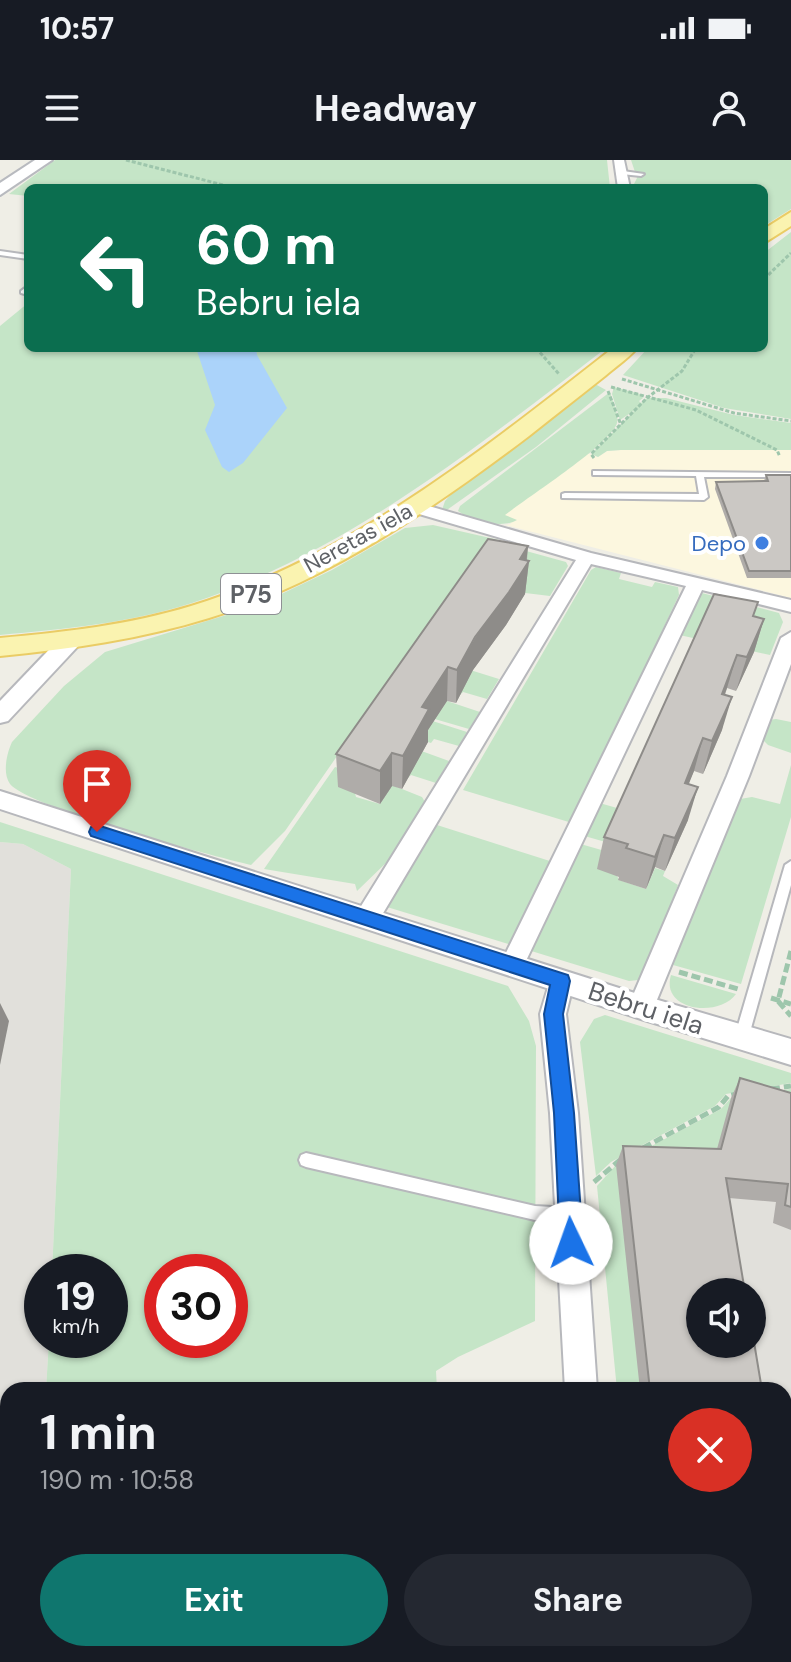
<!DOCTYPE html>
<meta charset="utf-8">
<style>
body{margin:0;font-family:"DM Sans",sans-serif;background:#242831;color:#f1f3f6;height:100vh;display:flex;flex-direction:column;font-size:30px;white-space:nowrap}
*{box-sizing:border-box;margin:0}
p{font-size:26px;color:#9ea1a6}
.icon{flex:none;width:44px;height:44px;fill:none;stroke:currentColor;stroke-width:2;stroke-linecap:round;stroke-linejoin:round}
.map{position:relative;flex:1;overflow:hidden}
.side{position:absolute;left:0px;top:1222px;width:792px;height:280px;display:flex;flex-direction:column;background:#171b24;border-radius:24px 24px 0 0;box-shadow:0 2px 6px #0004}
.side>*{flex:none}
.guide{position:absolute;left:24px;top:24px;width:744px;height:168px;border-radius:12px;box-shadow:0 2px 6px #0004;background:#0b6e4f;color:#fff;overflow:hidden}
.buttons{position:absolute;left:686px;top:1118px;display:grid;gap:16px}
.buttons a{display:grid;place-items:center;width:80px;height:80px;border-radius:50%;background:#171b24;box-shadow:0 2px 6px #0004;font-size:40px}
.speed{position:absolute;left:24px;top:1094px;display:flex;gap:16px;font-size:40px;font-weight:700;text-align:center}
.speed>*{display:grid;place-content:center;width:104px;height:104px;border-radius:50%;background:#171b24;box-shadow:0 2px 6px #0004;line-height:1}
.speed small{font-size:20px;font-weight:400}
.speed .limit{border:12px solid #d22;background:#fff;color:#111}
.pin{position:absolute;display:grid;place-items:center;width:68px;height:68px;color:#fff;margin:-82px -34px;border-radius:50% 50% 50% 0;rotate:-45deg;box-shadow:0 0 8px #0007}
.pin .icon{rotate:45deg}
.me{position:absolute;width:88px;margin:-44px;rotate:357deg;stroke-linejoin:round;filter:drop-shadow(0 0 6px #0008)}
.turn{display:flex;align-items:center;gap:28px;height:168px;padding:0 40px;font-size:36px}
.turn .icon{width:104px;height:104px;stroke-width:2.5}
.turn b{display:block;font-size:56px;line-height:68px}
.round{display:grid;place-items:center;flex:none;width:84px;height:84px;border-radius:42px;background:#242831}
.summary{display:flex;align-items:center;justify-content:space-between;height:136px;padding:0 40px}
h1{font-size:48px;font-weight:700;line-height:60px}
.cta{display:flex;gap:16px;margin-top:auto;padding:16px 40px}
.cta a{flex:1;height:92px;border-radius:48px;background:#0f766e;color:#fff;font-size:32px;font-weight:700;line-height:92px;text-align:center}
.cta a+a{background:#242831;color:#f1f3f6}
.status{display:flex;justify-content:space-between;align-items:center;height:56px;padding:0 40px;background:#171b24;direction:ltr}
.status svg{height:22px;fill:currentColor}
header{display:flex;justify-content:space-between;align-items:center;height:104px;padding:0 40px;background:#171b24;font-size:36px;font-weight:700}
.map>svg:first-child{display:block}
.commercial{fill:#fcf7df}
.industrial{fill:#e1e0db;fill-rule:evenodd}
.green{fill:#c5e5c7;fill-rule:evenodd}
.water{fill:#abd3fa}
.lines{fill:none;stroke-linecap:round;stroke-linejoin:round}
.service-casing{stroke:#b7b8bc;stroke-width:4}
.minor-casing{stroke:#b7b8bc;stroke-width:4}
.tertiary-casing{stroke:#b7b8bc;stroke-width:4}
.secondary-casing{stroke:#b8babf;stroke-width:4}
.primary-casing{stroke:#eacc65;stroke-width:4}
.path-far1{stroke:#9ec6ac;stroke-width:3;stroke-dasharray:4 2;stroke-linecap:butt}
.path{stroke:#9ec6ac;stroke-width:5;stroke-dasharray:9 4;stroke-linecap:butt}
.service{fill:#fff;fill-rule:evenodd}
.minor{fill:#fff;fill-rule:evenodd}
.tertiary{fill:#fff;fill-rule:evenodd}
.secondary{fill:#fff;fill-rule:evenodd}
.primary{fill:#faf3b0;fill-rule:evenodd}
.wall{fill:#afaca9}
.shaded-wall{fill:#8e8c89}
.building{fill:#cbc8c4;stroke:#8e8c89;stroke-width:2}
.route{fill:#1a73e8;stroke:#114b97;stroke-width:2}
.shop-dot{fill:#3f7fe0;stroke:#fff;stroke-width:3}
.labels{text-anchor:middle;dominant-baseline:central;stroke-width:8;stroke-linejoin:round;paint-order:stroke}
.far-street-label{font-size:22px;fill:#5e6166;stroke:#fff}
.far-shop-label{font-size:22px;fill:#366cbe;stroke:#fff;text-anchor:end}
.shield{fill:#fff;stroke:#8e9094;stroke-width:2}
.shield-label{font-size:24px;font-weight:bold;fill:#5e6166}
.street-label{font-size:26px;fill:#5e6166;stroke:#fff}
</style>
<div class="status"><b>10:57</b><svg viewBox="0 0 49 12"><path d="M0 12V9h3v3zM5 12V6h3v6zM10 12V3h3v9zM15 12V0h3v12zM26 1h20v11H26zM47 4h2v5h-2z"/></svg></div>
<header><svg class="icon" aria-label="menu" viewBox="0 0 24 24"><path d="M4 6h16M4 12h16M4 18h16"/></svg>Headway<svg class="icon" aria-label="person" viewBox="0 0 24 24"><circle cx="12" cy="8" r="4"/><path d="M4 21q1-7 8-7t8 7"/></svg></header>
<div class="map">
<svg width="791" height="1502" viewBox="0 0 791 1502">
<rect width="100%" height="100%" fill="#efeee6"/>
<path class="commercial" d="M621,290h170v148l-286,-73 6,-1 -7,-9 83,-62 11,4 9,-6z"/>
<g class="industrial">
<path d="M0,682l23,2 48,25 -19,403h-10v68h7l-3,50h-38v264h16l-1,8h-23z"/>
<path d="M731,938l60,19v545h-121l-2,-8h116v-264h-144l-24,-225 95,3zM700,1132h52v52h-52z"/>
</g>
<g class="green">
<path d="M55,0h552l3,28h-582v8l-19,-2z"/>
<path d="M631,0h160v49l-27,17v-38h-132l5,-10z"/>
<path d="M791,72v187l-67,-11 -101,-33 25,-27h116v-95z"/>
<path d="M28,143v45h578c-128,98 -259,204 -414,255 -61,20 -128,26 -192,32v-309z"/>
<path d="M595,224l11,6 -70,57 -92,65 -2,-2 3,-9 8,-9 79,-57z"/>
<path d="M614,227l26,7 3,4 -4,3 2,2 6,-5h19l68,17 57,8v27h-170l-14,1 -9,6 -7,-3 44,-44 -15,10 -8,-26z"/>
<path d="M610,232c2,8 9,22 7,31 -6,21 -89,74 -112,92l12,5c-14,9 -46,1 -59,-9l2,-5z"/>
<path d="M433,365l66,15 -32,29 -182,262 -34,34c-38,-9 -223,-58 -241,-81 -8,-11 -3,-31 2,-42l52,-56 41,-34 151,-46 76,-36 73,-42z"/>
<path d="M504,385l62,17 2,4 -18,30 -33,-4z"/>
<path d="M596,407l25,6 -2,6 33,8 3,-5 23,5 1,8 -107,228 -109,-33 128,-220z"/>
<path d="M698,432l81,21 4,9 -13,33 -95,-21z"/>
<path d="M467,509l32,10 -12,20 -24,-7 -3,3 -8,-3z"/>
<path d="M447,541l33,11 -11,17 -48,-14 17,-1z"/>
<path d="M420,557l47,15 -8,14 -25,-7 -3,4 -9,-3z"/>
<path d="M776,559l15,3v31l-23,-8 -6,-6 7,-19z"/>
<path d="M416,589l33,12 -13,22 -25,-8 -4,4 -9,-3z"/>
<path d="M791,605v52l-50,167 -68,-19 64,-161 3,-5 12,-2 28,7z"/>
<path d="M335,607l14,4 7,26 24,7 12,-19 30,12 3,5 -35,57 -33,32 -2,-7 -91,-15z"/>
<path d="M596,642l28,8 -15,33 -28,-8z"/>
<path d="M0,662l508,164 21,35 7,25 -1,275 -77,36 -22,14 1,19h-391l3,-50h61v-68h-58l19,-403 -48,-25 -23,-2zM162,1112h68v68h-68z"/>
<path d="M437,665l116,37 -41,83 -125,-38z"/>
<path d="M577,683l28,8 14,29 27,9 9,-21 10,3 -2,5 15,9 -34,90 -6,5 -9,1 -101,-31z"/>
<path d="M671,815l65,19c-17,24 -76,17 -65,-19z"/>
<path d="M605,855l186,58v10l-65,11 -11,12 -104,56 -15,14 -16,-134 14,-23z"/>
<path d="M791,929v28l-80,52 -71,221h-23l-20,-204 19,-21 105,-56 10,-11z"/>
<path d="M24,1494h357l-1,8h-357z"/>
</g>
<path class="water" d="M196,188h60l1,7 30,53 -44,55 -14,9 -7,-5 -17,-37 10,-25z"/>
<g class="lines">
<g class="service-casing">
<g id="service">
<path d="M623,11l21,3 -3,2 -20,-2z"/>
<path d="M0,91l28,4v4l-28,-4z"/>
<path d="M28,126v9l-7,-2v-2z"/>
<path d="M593,311l198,2v4h-87l4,20 -4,3 -142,-2v-4l3,-1 134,1 -3,-18 -100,-1h-3z"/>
<path d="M791,701v24l-43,154 -2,4 -5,2 -5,-2 -2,-4 51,-174z"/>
<path d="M306,993l229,53 35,2 5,2 2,5 -2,5 -5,2 -35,-2 -229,-53 -5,-2 -2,-5 2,-5z"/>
</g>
</g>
<g class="minor-casing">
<g id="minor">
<path d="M614,0h10l6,28h-12z"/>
<path d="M415,342l176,51 200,47v12l-89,-22 -178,375 -3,7 -9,3 -9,-3 -3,-7 186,-379 -95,-22 -215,361 -9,2 -9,-2 -3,-7 3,-7 218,-351 -167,-49 -2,-4z"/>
<path d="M791,472v32l-42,112 -95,231 -4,8 -9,3 -9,-3 -4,-8 99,-231 54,-138z"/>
<path d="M561,811l9,3 4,7 -8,33 12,99 19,277h-32l-15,-277 -10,-99 12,-40z"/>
<rect x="573" y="1494" width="38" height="8"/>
</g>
</g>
<g class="tertiary-casing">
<g id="tertiary">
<path d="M72,472l8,2 3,5 -3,5 -72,77 -8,2v-22l64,-67z"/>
<path d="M0,631l641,204 150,44v26l-150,-46 -641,-210z"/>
</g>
</g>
<g class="secondary-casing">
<path id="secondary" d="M35,0h17l-52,35v-12z"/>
</g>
<g class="primary-casing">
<g id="primary">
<path d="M791,52v14l-27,17v-14z"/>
<path d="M613,188h24c-9,11 -22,19 -32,28 -25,20 -51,40 -76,60 -98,74 -202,146 -320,182 -68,21 -138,31 -209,38v-18c64,-6 129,-13 191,-32 159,-49 293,-157 422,-258z"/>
</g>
</g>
<g class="path-far1">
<path d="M126,0l109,28"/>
<path d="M764,119l27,-26"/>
<path d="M536,188l23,26"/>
<path d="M622,219l112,34 57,8"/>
<path d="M611,227l85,23 81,40 3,7"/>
<path d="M608,231l13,34"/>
<path d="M594,298l-3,-4 56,-56 35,-27 14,-23"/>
</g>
<g class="path">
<path d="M791,791l-13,50 13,15"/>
<path d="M679,812l59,17"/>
<path d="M771,838l20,6"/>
<path d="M771,929l20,-3"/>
<path d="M643,988l76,-41 9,-11 9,-2"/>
<path d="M594,1022l26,-22"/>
</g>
<use href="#service" class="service"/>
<use href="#minor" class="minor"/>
<use href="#tertiary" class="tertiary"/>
<use href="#secondary" class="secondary"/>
<use href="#primary" class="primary"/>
</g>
<g class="wall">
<path d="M766,315h25v103h-44l-32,-89 1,-7 48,-1z"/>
<path d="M528,386l-1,14 2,1 -4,33 -19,31 -33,45 -17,33 -9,-2 -19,29v12l-26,47 -10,-3 -12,18 -42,-17 -2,-33z"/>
<path d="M754,457l10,2 -10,33 -18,39 -9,-3 -2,7 -3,35 -19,44 -9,-3 -6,13v36l-23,51 -10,-4 -9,22 -28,-9 1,-3 -22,-8 7,-32z"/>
<path d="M740,918l51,15v137l-18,-7 3,-21 -47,-4 33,192h-122l-24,-225 7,-19 94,3 14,-51z"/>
<path d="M784,1354l7,41v55l-7,3z"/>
</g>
<g class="shaded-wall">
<path d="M528,386l-2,19 3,-4 -4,33 -19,31 -33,45 -17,33 1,-33z"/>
<path d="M764,459l-10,33 -18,39 11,-34z"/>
<path d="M737,495l-10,33 -15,39 10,-33z"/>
<path d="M448,507l-1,34 -19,29v12l-26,47 1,-33 19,-49z"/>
<path d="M732,537l-10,33 -19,44 9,-33z"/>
<path d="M703,578l-9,33 -18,45 9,-33z"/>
<path d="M392,593v33l-12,18v-33z"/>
<path d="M698,627l-10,33 -23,51 10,-33z"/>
<path d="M664,675l-9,32 -9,22 9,-32z"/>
<path d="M0,843l9,18 -9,44z"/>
</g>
<g class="building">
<path d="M766,315h25v96h-42l-33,-89 52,-1z"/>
<path d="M488,379l40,7 -8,13 9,2 -20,31 -34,45 -18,33 -9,-3 -26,40 7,2 -26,47 -11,-3 -12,18 -44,-17z"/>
<path d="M714,434l44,8 -5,14 11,3 -17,38 -10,-2 -15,39 10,3 -20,44 -9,-3 -18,45 13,4 -23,51 -11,-3 -9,22 -29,-9 2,-4 -24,-7z"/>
<path d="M740,918l51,15v114l-6,-2 3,-21 -62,-6 19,114h-45v52h52v-14l10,60h-112l-27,-244 98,3z"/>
<path d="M784,1354l7,41v51h-7z"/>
</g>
<path class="route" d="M97,665l471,150 2,6 -7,33 11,99 9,130 -4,8 -8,3 -8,-3 -3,-8 -6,-130 -10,-99 6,-29 -459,-149 -2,-4 2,-5z"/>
<circle class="shop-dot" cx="762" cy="383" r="8"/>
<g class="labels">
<g class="far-street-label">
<text transform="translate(358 378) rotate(-29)">Neretas iela</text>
</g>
<g class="far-shop-label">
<text x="746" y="383">Depo</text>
</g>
<rect class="shield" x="221" y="414" width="60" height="40" rx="6"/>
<g class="shield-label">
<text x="251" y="434">P75</text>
</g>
<g class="street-label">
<text transform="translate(646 848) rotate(18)">Bebru iela</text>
</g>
</g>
</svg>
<div class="buttons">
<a><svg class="icon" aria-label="sound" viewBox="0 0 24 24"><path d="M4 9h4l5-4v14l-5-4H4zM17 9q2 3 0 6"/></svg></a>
</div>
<div class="speed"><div>19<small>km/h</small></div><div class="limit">30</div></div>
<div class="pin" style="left:97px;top:672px;background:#d93025"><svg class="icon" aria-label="arrive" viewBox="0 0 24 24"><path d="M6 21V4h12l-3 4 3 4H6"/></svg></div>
<svg class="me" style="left:571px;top:1083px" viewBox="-20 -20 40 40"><circle r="19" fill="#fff"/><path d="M0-13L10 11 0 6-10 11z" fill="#1a73e8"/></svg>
<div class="guide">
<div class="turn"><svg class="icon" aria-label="left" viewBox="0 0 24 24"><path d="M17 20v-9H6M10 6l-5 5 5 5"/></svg><div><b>60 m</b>Bebru iela</div></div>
</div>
<section class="side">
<div class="summary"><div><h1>1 min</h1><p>190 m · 10:58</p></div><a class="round" style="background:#d93025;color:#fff"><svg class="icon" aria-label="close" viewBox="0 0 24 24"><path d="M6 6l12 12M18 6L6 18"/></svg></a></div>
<div class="cta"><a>Exit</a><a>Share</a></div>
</section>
</div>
